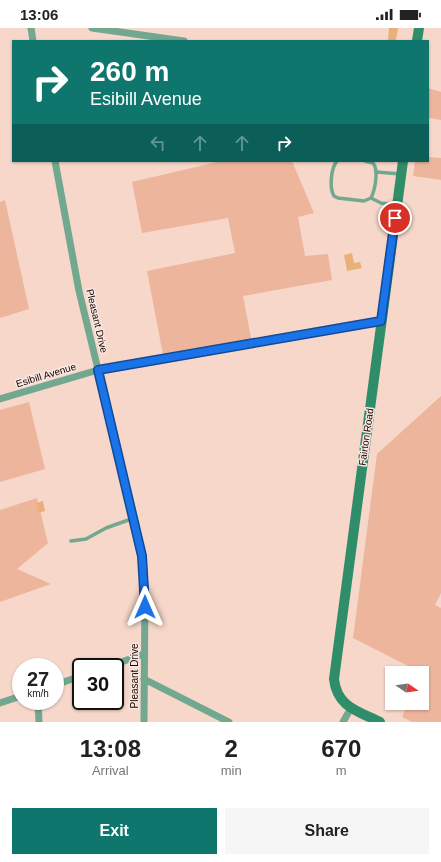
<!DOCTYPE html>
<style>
body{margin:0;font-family:Helvetica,sans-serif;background:#f6f6f6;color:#222;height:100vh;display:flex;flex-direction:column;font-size:15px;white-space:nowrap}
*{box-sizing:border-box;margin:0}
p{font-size:13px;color:#767676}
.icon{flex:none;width:22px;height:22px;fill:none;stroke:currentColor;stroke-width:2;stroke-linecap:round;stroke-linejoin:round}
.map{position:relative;height:694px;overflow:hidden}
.drawer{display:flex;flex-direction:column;background:#fff;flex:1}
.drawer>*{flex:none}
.guide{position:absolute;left:12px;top:12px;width:417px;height:122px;border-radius:0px;box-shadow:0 1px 3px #0004;background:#0f766e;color:#fff;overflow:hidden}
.needle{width:26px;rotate:103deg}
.controls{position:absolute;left:385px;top:638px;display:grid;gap:8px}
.controls a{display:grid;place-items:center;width:44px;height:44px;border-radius:0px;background:#fff;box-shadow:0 1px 3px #0004;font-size:20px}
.speed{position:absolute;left:12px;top:630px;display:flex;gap:8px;font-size:20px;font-weight:700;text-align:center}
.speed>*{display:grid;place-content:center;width:52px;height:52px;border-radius:50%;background:#fff;box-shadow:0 1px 3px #0004;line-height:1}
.speed small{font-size:10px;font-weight:400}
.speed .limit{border:2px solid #111;border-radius:6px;background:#fff;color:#111}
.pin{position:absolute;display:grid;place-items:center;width:34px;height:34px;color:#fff;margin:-17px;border:2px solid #fff;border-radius:50%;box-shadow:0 1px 4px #0007}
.me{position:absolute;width:44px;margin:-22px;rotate:0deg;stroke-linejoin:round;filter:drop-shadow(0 0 3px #0008)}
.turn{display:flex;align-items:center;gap:14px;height:84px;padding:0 12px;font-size:18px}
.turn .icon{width:52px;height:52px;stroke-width:2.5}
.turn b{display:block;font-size:28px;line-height:34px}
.lanes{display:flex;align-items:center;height:38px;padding:0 12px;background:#0003;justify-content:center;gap:20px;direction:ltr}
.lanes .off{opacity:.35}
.eta{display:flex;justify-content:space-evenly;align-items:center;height:68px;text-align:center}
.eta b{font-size:24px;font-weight:700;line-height:28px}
.cta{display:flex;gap:8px;margin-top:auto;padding:8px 12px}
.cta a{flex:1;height:46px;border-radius:0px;background:#0f766e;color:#fff;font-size:16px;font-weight:700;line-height:46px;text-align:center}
.cta a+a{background:#f6f6f6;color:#222}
.status{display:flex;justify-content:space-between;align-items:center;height:28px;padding:0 20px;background:#fff;direction:ltr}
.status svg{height:11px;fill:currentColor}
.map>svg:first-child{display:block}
.green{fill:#eeb59d}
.building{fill:#e9b07a}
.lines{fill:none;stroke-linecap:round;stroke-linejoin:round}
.lane{stroke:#72a88f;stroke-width:3.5}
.street{stroke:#72a88f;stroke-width:7}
.secondary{stroke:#308d69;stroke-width:10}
.route-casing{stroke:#114b97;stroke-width:10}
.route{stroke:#1a73e8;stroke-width:7}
.labels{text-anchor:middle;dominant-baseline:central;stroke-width:3;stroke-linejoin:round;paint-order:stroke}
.street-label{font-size:10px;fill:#1b0400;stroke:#f7e8e1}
</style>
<div class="status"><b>13:06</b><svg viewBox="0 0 49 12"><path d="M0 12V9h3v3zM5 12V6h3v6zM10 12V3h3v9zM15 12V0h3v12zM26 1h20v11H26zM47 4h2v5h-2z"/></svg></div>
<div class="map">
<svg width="441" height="694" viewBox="0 0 441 694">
<rect width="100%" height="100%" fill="#f6d7ca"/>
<g class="green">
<path d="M428,60l13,4v28l-13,-2z"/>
<path d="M428,129l13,1v22l-28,-4 2,-15h13z"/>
<path d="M221,133h71l22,52 -16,4 7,39 23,-2 4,26 -89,16 9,47 -88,17 -17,-89 88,-18 -7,-35 -86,15 -10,-51z"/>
<path d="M5,172l24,109 -29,9v-116z"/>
<path d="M441,368v197l-6,12 6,3v114h-29l-10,-5 6,-14h14v-30l-69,-35 24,-184z"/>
<path d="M29,374l16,67 -45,13v-72z"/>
<path d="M37,470l11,45 -31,26 34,15 -51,18v-92z"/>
</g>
<g class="building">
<path d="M389,0h9l-2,12h-8z"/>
<path d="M352,225l2,10 6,-1 2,6 -15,3 -3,-16z"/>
<path d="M43,473l2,10 -7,2 -2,-10z"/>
</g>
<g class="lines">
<g class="lane">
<path d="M337,133c-6,7 -8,27 -3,35l4,2 26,3 7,-3c4,-8 8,-28 2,-35l-8,-2"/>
<path d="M376,144l25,2"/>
<path d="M371,170l10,5 16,2"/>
<path d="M71,513l15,-2 20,-11 28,-10"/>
</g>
<g class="street">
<path d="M31,0l2,13"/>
<path d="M92,0l92,13"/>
<path d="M55,133l24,130 64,264 2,36 -1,131"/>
<path d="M0,371l98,-29 283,-49"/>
<path d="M107,639l37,-13"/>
<path d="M144,651l85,43"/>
<path d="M55,657l26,-9"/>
<path d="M38,673l1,21"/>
<path d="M0,675l21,-7"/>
<path d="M343,694l8,-14"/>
</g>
<g class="secondary">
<path d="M417,13l2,-13"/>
<path d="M380,694c-22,-11 -43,-15 -46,-43l69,-518"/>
</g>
</g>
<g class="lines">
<g class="route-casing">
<path id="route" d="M145,579l-3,-51 -44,-186 283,-49 14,-103"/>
</g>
<use href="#route" class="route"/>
</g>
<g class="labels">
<g class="street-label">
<text transform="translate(97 293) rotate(77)">Pleasant Drive</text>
<text transform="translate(46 347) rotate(-17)">Esibill Avenue</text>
<text transform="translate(366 409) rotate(-82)">Fairton Road</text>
<text transform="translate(134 648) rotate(-90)">Pleasant Drive</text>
</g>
</g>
</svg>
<div class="controls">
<a><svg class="needle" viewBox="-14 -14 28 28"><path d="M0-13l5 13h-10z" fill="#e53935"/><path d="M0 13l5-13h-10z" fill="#767676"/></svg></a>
</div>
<div class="speed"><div>27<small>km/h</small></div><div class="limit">30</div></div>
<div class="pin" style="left:395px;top:190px;background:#d93025"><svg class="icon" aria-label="arrive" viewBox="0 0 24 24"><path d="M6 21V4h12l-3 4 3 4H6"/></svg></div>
<svg class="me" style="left:145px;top:579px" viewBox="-20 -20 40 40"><path d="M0-17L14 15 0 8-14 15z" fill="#1a73e8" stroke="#fff" stroke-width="4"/></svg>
<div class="guide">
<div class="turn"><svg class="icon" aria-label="right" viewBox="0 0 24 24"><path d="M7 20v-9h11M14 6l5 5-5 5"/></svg><div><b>260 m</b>Esibill Avenue</div></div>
<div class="lanes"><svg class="icon off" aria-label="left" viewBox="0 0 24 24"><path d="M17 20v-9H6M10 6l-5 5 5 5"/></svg><svg class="icon off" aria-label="ahead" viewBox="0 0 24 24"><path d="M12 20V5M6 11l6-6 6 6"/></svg><svg class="icon off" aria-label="ahead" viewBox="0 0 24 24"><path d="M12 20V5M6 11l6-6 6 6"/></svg><svg class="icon" aria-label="right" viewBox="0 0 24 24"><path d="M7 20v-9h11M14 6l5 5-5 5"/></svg></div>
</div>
</div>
<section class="drawer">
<div class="eta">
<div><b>13:08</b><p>Arrival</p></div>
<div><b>2</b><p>min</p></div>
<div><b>670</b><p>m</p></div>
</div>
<div class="cta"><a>Exit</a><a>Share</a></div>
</section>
